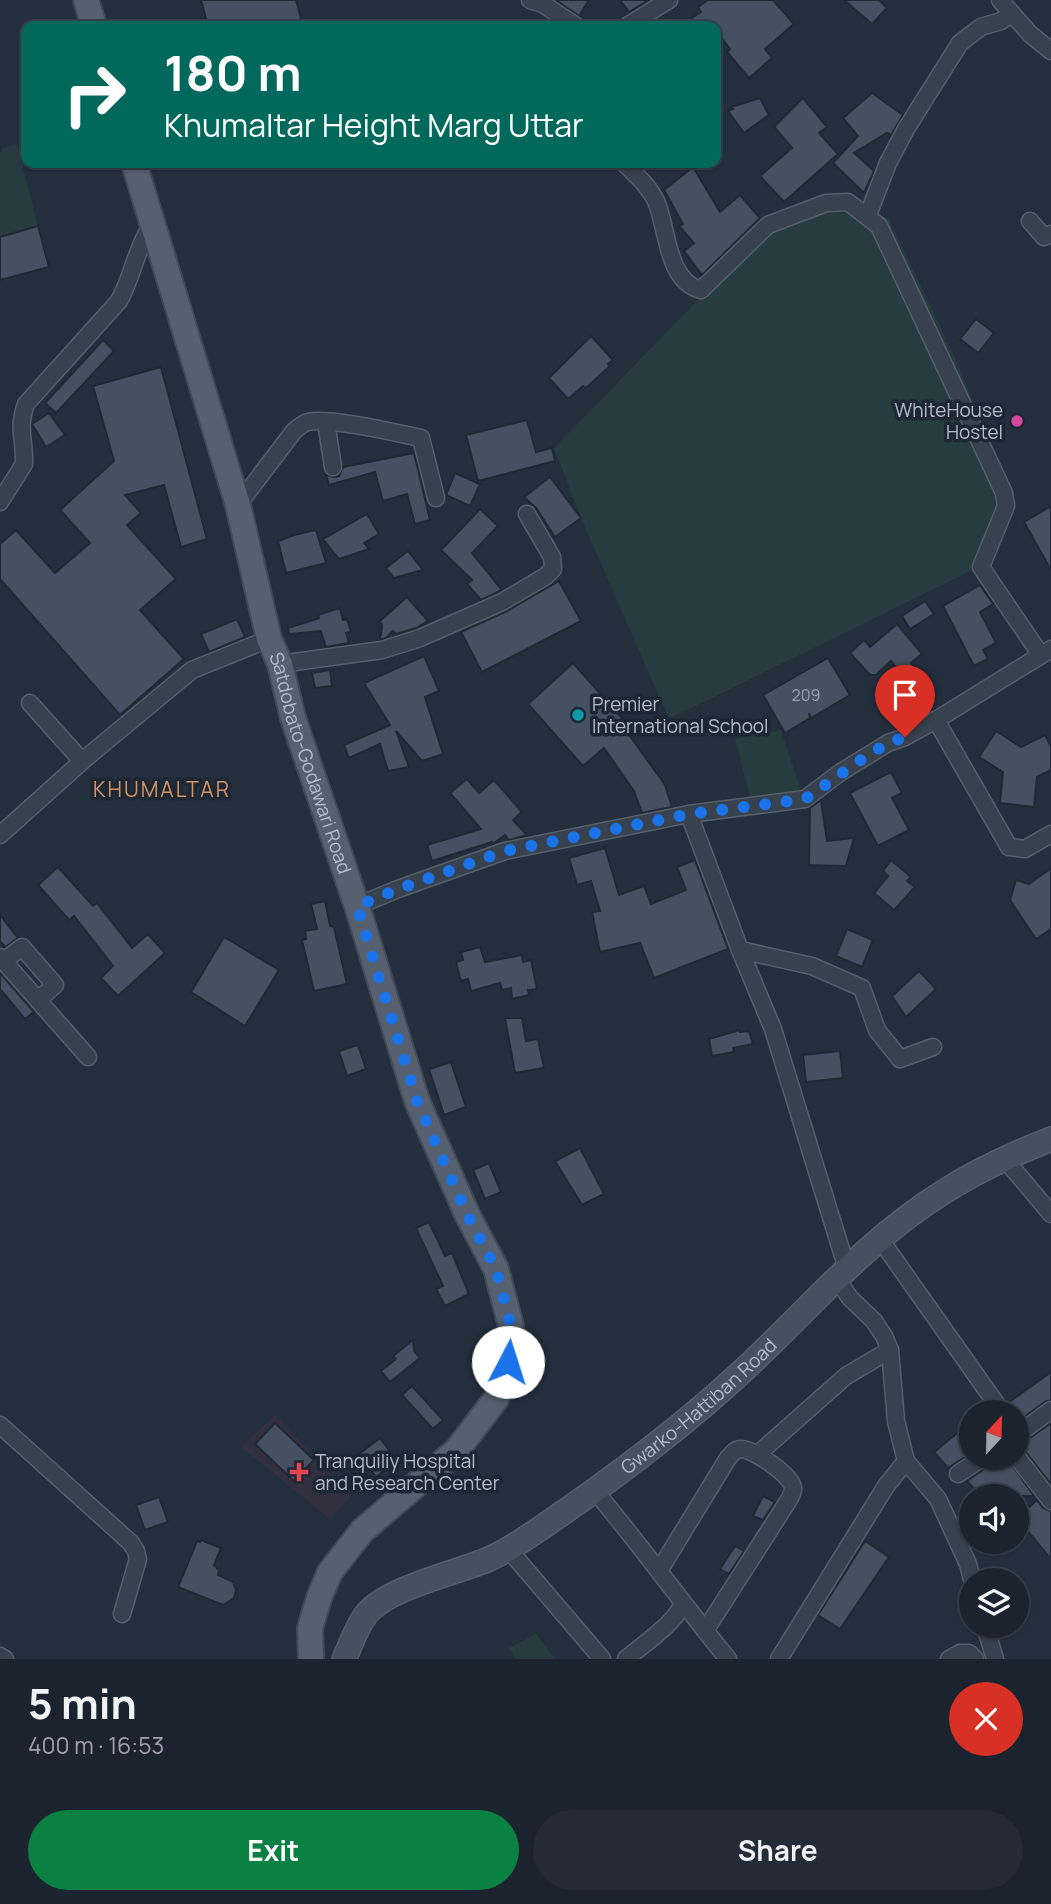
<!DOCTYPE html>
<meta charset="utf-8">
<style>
body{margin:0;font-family:Manrope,sans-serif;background:#242b36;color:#f1f3f6;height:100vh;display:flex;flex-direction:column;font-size:26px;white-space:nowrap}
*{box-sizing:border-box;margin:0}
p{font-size:23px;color:#a0a4aa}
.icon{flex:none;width:38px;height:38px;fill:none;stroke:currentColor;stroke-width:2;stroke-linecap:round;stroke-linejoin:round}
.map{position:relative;height:1659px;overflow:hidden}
.side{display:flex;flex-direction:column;background:#1b232e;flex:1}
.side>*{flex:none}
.guide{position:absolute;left:21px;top:21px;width:700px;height:147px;border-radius:14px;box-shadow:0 2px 5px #0004,0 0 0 2px #39404a;background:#00695c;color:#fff;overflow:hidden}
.needle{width:46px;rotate:22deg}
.controls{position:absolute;left:959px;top:1400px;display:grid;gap:14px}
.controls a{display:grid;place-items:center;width:70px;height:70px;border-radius:50%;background:#1b232e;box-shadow:0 2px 5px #0004,0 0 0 2px #39404a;font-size:35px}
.pin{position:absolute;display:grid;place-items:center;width:60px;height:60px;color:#fff;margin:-72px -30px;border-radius:50% 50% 50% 0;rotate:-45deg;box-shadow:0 0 7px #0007}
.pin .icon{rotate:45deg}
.me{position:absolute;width:77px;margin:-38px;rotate:5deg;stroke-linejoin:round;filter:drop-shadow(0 0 5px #0008)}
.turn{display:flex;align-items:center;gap:24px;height:147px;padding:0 28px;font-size:32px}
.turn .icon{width:91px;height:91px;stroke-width:2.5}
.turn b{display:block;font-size:49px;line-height:60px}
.round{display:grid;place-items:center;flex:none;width:74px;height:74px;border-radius:37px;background:#242b36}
.head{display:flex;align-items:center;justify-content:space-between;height:119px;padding:0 28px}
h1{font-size:42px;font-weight:700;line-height:52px}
.action{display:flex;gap:14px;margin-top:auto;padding:14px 28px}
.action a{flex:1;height:80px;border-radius:42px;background:#0b8043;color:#fff;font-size:28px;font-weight:700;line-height:80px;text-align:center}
.action a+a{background:#242b36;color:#f1f3f6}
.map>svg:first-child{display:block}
.medical{fill:#32303f}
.green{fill:#263c3f}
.building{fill:#455162;stroke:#1f2835;stroke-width:2}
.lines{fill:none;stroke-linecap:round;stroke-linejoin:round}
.minor-casing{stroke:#565f6c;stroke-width:19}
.secondary-casing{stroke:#565f6c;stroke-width:26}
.primary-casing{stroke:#414a57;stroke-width:28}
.minor{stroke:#38414e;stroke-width:16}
.secondary{stroke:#465061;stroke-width:23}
.primary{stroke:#56606e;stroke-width:24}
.route{stroke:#1a73e8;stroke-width:12;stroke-dasharray:0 21.6}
.hotel-dot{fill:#d1479c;stroke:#1d2633;stroke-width:2.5}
.culture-dot{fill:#0f9aa8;stroke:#1d2633;stroke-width:2.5}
.health-dot{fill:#e0444e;stroke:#1d2633;stroke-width:2.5}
.labels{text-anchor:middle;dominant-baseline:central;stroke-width:7;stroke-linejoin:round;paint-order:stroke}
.number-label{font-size:16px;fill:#98a1af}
.poi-label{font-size:19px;fill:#b4bcc9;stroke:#1d2633;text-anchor:start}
.street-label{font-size:19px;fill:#b4bcc9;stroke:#1d2633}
.neighbourhood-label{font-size:21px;letter-spacing:2px;fill:#d59563;stroke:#1d2633}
</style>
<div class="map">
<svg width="1051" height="1659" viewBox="0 0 1051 1659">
<rect width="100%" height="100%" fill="#242f3e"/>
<path class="medical" d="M276,1415l75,81 -21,23 -89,-72z"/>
<g class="green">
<path d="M17,144l21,82 -38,10v-83l3,-5z"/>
<path d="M848,202l41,17 66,139 59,143 -23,60 -322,158 -88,-201 -27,-70 147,-151 63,-69z"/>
<path d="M781,730l20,61 -50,10 -16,-62z"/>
<path d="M536,1634l19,25h-39l-7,-11z"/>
</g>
<g class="building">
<path d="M201,0h95l7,26h-95z"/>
<path d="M556,0h33l-10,16z"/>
<path d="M620,0h29l-20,12z"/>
<path d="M708,0h65l21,24 -29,25 7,9 -23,20 -22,-26 3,-3 -14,-18v-5h-36l21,-14 -3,-5z"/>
<path d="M844,0h35l8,8 -15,16z"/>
<path d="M872,93l31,22 -12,20 -4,-2 -33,20 20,18 -10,22 -31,-30 25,-27 -15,-18z"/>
<path d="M760,98l9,17 -25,18 -16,-22 5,-2 -2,-2z"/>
<path d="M803,98l24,29 -8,6 19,21 -54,48 -24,-26 32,-28 -18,-21z"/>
<path d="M693,167l27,45 20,-17 20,23 -58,57 -18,-24 10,-8 -15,-17 4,-2 -19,-34z"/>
<path d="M38,226l11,41 -49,13v-43z"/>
<path d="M976,319l18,14 -16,20 -18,-14z"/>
<path d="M591,336l22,24 -5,4 2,2 -24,22 -3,-2 -15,13 -19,-21z"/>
<path d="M103,340l11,11 -58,62 -11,-10z"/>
<path d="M161,367l46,172 -26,8 -17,-62 -39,10 16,18 -14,12 49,54 -36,31 44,49 -64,56 -120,-136v-35l16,-14 39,43 35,-30 -30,-33 54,-49 -21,-75z"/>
<path d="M49,413l16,22 -19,12 -14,-23z"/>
<path d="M527,420l9,32 16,-4 3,13 -77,20 -12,-46z"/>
<path d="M414,453l16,67 -15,4 -8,-30 -24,7 -8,-29 -46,13 -3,-10 8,2 5,-1 4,-9z"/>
<path d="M455,473l25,11 -10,22 -24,-11z"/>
<path d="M550,477l31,41 -26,19 -19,-29 -12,-11z"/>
<path d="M1051,506v64l-27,-48z"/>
<path d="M480,509l18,17 -26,27 30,37 -21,10 -14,-16 5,-4 -31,-30z"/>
<path d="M367,514l12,20 -15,9 5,6 -30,10 -16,-20z"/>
<path d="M316,530l10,33 -40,10 -8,-32 16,-6z"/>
<path d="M408,551l15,19 -29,8 -8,-10z"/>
<path d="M559,581l22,40 -99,51 -21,-40 46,-21z"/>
<path d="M980,585l13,19 -13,8 16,31 -13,7 5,9 -14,7 -31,-60z"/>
<path d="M407,597l21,24 -12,7 -20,6 -3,-3 -7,7 -6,2 2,-14 -2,-5z"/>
<path d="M925,601l9,13 -24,15 -8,-13z"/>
<path d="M340,608l3,12 4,-1 4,13 -5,1 3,10 -23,4 -5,-16 -32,3 -1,-6 31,-10 -1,-3z"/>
<path d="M237,619l8,18 -36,15 -8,-18z"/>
<path d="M897,624l25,30 -11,9 4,5 -11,9 -13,-16 -15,14h-6l-20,-22 14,-13 6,7z"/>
<path d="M424,656l15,35 -14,6 18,57 -21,7 -26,-30 13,36 -21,4 -8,-27 -31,14 -5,-13 46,-20 -26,-42z"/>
<path d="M828,658l22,37 -39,23 -2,-5 1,5 -25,15 -22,-38z"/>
<path d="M573,663l56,63 -4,3 40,56 7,22 -30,6 -8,-22 -30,-43 -21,18 -55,-62z"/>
<path d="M330,670l2,16 -17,2 -3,-15z"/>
<path d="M911,685l17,27 -21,12 -16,-27z"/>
<path d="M996,731l25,16 24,-12 6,12v23l-14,7 -3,30 -34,-4 3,-31 -24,-15z"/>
<path d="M891,772l11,21 -10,5 17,32 -31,16 -28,-53z"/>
<path d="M467,779l12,14 15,-13 28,32 -9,8 14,15 -18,5 -4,-5 -12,9 -1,-2 -60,19 -5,-16 54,-16 -31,-36z"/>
<path d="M821,800l6,41 27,-3 -8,28 -37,-1 1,-57z"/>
<path d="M605,848l14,47 25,-9 7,18 35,-14 -9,-23 18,-7 33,89 -74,29 -14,-35 -40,9 -8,-40 8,-1 -9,-30 -14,4 -8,-27z"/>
<path d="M891,860l20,17 -4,4 8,6 -21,23 -20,-17 14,-17 -5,-5z"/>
<path d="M58,867l35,39 4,-3 35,45 16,-14 17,19 -47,43 -17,-18 12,-12 -39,-50 -5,4 -31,-35z"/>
<path d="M1051,868v61l-15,10 -26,-39 6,-20 13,4z"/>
<path d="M325,901l5,25 4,1 13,57 -33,7 -12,-51 4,-1 -1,-8 12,-2 -6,-25z"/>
<path d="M0,915l18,23 -13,9 -5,-6z"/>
<path d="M847,929l26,11 -11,27 -26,-11z"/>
<path d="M224,937l55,33 -34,56 -54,-34z"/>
<path d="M480,947l5,15 37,-7 1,7 8,-2 6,29 -9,1 1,5 -17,4 -1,-11 -9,2 -2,-7 -29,8 -3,-12 -7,2 -5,-19 7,-2 -2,-8z"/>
<path d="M919,971l17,18 -30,28 -14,-21z"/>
<path d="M0,973l34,39 -9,7 -25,-30z"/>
<path d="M505,1018h17l4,23 12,-2 6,29 -29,5z"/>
<path d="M740,1030v2l9,-1 4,13 -20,4 1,4 -22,4 -3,-17z"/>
<path d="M358,1045l8,24 -19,7 -8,-25z"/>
<path d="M840,1051l3,27 -37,4 -3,-27z"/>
<path d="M451,1062l15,45 -22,8 -15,-46z"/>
<path d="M580,1148l24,46 -22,11 -27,-44z"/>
<path d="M489,1163l12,29 -16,7 -12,-29z"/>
<path d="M429,1222l16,34 7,-3 17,41 -24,12 -9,-17 7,-3 -27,-58z"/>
<path d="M413,1340l1,11 6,7 -30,24 -9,-11 15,-12 -3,-3z"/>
<path d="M1051,1372v28l-6,2 -28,20v-10h-5l-4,-9z"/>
<path d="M412,1386l31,34 -10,9 -31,-34z"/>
<path d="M971,1422v31l-23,15 -14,-16z"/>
<path d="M275,1423l39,37 -20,21 -39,-37z"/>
<path d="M1051,1423v61l-26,-33 -8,-4z"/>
<path d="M380,1438l17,23 -21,16 -17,-23z"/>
<path d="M993,1458h14l27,38h-53l-14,-15 21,-15z"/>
<path d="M763,1496l12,6 -12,18 -10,-4z"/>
<path d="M159,1497l9,25 -23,8 -9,-25z"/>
<path d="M1037,1500l6,8 8,3v48l-34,-41z"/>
<path d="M201,1540l20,8 -7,17 5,5 -1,5 15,7 3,8 -2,8 -11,7 -45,-18 19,-46 3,1z"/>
<path d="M865,1541l24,16 -49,72 -22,-14z"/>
<path d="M735,1546l9,5 -15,23 -9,-5z"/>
</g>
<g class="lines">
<g class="minor-casing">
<g id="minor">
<path d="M530,0l13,4 33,22"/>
<path d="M1000,0l30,34 21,17"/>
<path d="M627,26l42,-26"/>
<path d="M624,163c12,12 25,23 32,38 12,27 10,80 45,89l67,-65 58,-22 22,-1 31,24 125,267 2,13 -25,61 59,87"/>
<path d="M868,215l20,-52 18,-34 54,-86 21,-16 20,-6 10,-7"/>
<path d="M1030,221l14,16 7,-3"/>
<path d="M326,422l7,45"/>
<path d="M0,502l24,-38c1,-25 -7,-34 2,-60l93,-103c14,-25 17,-54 34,-77"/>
<path d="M238,505l56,-74c4,-3 9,-8 14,-9 22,-5 88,11 113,16l15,60"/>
<path d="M280,664l102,-14 38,-12 82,-36 44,-26 7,-7 -1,-12 -25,-43"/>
<path d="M30,703l52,58"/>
<path d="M936,720l73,127 16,2 26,-15"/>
<path d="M689,814l51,136 33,79 74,240"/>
<path d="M0,835l87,-78 105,-87 77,-31"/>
<path d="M357,906l41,-17 107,-38 184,-37 116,-15 36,-27 47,-29 17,-6 31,-17 115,-71"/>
<path d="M740,950l72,16 50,22 15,42 23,29 33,-12"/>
<path d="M0,957l88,100"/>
<path d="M4,961l18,-14 33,38 -17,15"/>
<path d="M1004,1158l47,56"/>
<path d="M880,1239l122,173"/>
<path d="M837,1279l13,19 24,23 10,15 6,14 6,71 10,40 32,38 30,65 4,16"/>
<path d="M0,1425l131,118 5,8 2,8 -16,55"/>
<path d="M1017,1435l34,-25"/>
<path d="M758,1454l88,-78 44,-26"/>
<path d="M1017,1457l34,44"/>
<path d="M958,1474l24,-16"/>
<path d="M596,1492c45,54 87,112 132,167"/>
<path d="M509,1550l93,109"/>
<path d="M659,1571l69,-113c4,-4 7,-9 13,-9 12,0 52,27 52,39 1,3 -2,7 -3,10l-85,133"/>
<path d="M985,1626l10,33"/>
<path d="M0,1656l5,3"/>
<path d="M626,1659c21,-18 42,-30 57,-54"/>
<path d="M779,1659l107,-173 20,-25"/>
<path d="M949,1659l11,-6h9l6,6"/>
</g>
</g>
<g class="secondary-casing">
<g id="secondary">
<path id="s1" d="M344,1659c7,-14 12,-31 21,-43 20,-28 92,-43 124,-57 17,-7 31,-17 46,-27 74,-50 147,-104 213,-166 63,-59 120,-127 194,-173 34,-22 71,-39 109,-54"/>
</g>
</g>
<g class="primary-casing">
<g id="primary">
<path d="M86,0l8,26"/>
<path id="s2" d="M134,163l104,342 31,134 11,25 13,54 64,188 60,195 50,113 29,55 15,57 -3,36 -12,37 -39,51 -95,81 -32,41 -11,26 -9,30 1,31"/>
</g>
</g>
<use href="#minor" class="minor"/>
<use href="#secondary" class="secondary"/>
<use href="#primary" class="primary"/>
</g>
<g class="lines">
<path class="route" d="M508,1362l3,-36 -15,-57 -29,-55 -50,-113 -60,-195 41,-17 107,-38 184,-37 116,-15 60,-42 23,-14 17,-6"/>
</g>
<circle class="hotel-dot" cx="1017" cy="421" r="7"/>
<circle class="culture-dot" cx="578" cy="715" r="7"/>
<path class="health-dot" d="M295.5 1461.5h7v7h7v7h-7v7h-7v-7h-7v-7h7z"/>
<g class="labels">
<g class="number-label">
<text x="806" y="695">209</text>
</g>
<g class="poi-label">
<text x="1003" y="410" text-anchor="end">WhiteHouse<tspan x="1003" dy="22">Hostel</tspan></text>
<text x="592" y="704">Premier<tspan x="592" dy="22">International School</tspan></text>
<text x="315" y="1461">Tranquiliy Hospital<tspan x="315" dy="22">and Research Center</tspan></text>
</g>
<g class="street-label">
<text stroke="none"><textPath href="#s2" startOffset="626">Satdobato-Godawari Road</textPath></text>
<text stroke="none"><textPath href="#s1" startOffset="446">Gwarko-Hattiban Road</textPath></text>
</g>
<g class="neighbourhood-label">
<text x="162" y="789">KHUMALTAR</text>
</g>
</g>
</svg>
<div class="controls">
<a><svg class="needle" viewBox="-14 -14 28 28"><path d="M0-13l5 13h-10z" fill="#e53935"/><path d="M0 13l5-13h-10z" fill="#a0a4aa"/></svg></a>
<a><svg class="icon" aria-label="sound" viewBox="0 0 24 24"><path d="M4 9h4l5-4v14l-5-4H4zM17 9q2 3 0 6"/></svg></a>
<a><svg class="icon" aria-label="layers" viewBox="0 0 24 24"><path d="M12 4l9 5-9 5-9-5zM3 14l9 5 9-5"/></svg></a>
</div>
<div class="pin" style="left:905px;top:737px;background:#d93025"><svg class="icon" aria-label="arrive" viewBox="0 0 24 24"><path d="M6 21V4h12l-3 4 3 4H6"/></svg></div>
<svg class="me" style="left:508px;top:1362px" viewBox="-20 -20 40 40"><circle r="19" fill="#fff"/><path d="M0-13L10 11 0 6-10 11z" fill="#1a73e8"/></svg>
<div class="guide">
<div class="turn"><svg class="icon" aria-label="right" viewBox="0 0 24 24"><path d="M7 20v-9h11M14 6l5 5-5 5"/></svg><div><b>180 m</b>Khumaltar Height Marg Uttar</div></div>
</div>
</div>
<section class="side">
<div class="head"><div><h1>5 min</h1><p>400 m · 16:53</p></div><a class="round" style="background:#d93025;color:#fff"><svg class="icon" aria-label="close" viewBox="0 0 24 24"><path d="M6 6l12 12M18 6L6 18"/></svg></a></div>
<div class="action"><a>Exit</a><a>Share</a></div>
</section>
